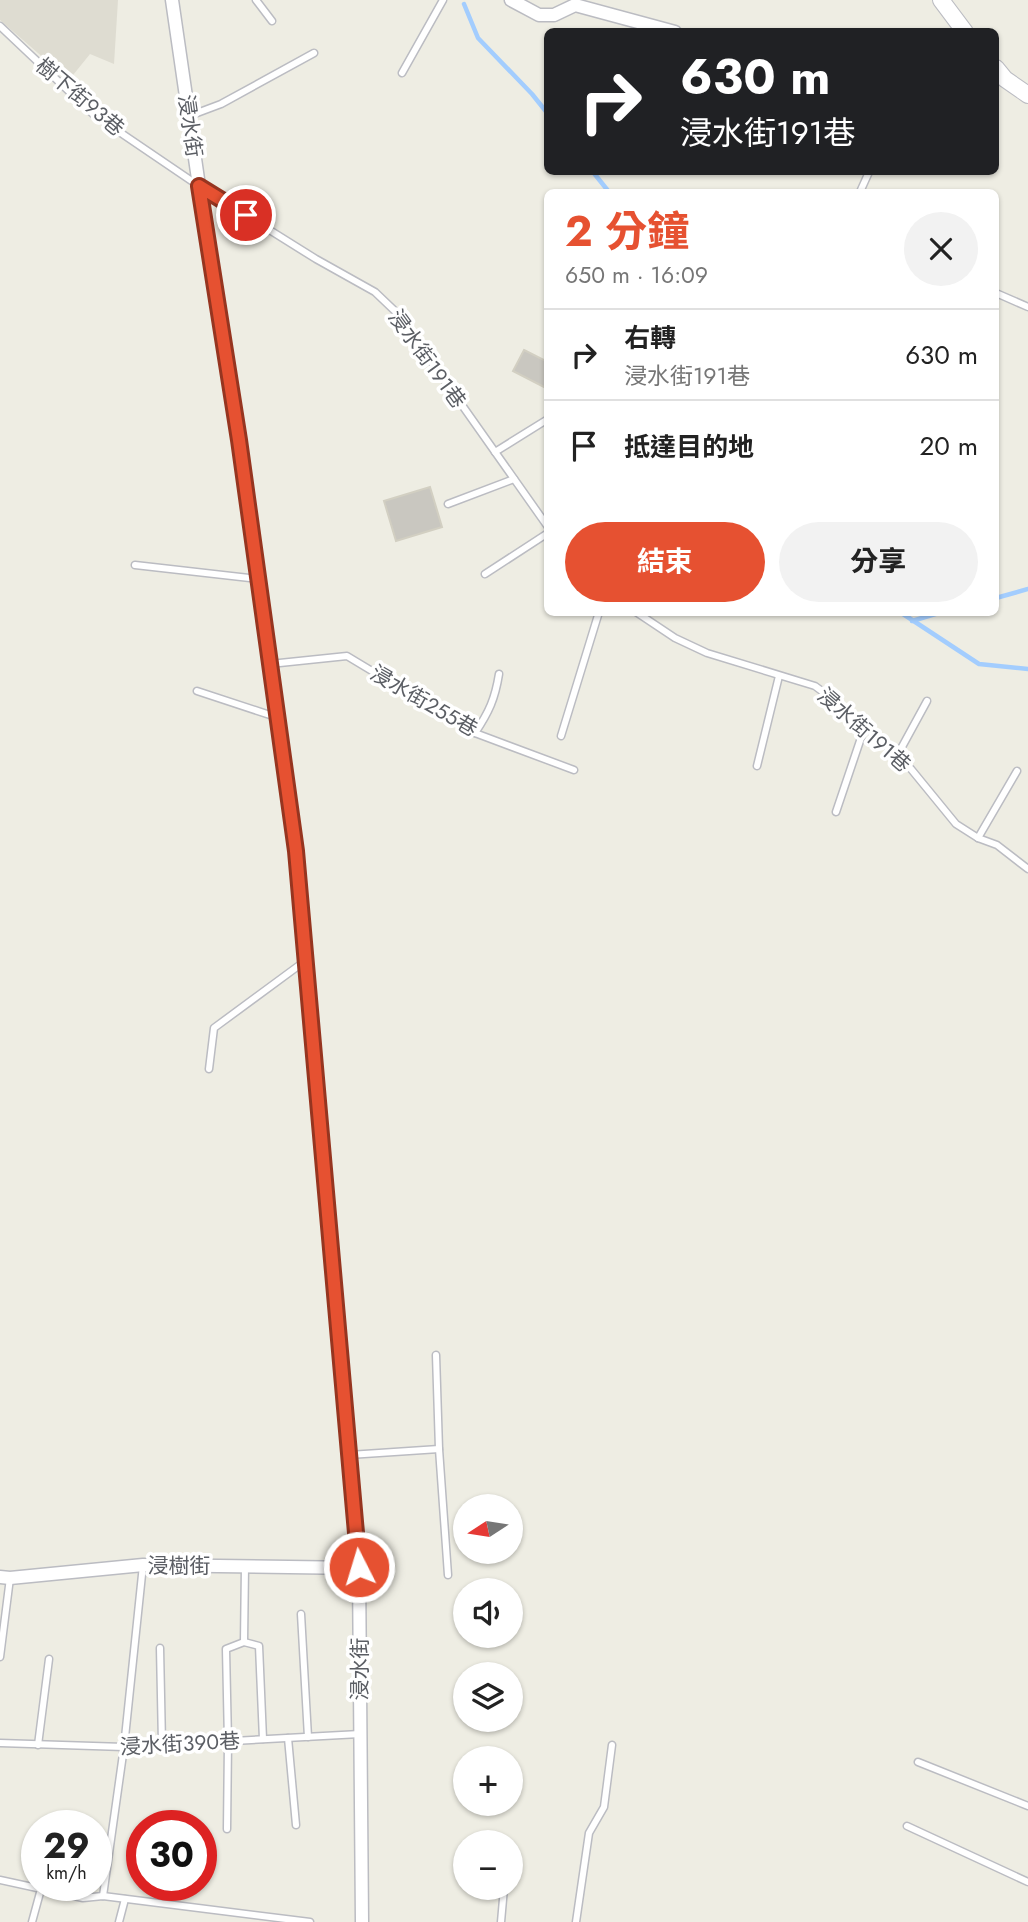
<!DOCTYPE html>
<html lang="zh-TW">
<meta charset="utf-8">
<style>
body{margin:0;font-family:Jost,"Noto Sans TC",sans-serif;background:#f2f2f2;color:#222;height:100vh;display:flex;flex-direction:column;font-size:26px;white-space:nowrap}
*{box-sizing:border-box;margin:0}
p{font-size:23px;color:#767676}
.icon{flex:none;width:38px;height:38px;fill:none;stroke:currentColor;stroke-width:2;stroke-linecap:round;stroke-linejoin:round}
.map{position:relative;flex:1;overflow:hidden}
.side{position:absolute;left:544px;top:189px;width:455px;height:427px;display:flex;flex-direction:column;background:#fff;border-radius:10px;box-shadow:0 2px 5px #0004}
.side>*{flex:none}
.banner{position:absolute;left:544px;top:28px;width:455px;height:147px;border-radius:10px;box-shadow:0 2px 5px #0004;background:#202124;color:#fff;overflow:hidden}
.needle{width:46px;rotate:258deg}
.fabs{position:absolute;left:453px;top:1494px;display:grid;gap:14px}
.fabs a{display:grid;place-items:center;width:70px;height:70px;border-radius:50%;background:#fff;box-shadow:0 2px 5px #0004;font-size:35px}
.speed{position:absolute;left:21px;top:1810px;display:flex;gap:14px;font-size:35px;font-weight:700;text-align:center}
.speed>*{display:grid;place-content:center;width:91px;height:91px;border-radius:50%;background:#fff;box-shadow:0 2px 5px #0004;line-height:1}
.speed small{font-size:18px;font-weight:400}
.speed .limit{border:10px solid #d22;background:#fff;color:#111}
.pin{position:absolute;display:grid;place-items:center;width:60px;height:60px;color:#fff;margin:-30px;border:4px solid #fff;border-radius:50%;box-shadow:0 2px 7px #0007}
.me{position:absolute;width:77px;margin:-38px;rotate:355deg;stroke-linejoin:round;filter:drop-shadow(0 0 5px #0008)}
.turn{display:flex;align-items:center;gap:24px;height:147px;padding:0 21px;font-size:32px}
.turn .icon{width:91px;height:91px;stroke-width:2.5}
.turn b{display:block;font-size:49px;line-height:60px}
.round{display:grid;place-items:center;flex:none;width:74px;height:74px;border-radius:37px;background:#f2f2f2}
.overview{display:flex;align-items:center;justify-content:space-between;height:119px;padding:0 21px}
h1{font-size:42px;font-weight:700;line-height:52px;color:#e65131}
.action{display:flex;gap:14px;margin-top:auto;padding:14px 21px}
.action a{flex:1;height:80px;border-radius:42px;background:#e65131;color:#fff;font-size:28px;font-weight:700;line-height:80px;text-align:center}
.action a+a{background:#f2f2f2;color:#222}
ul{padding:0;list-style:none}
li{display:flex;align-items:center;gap:21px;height:91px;padding:0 21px;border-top:2px solid #e0e0e0}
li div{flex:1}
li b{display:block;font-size:26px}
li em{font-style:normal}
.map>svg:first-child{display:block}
.education{fill:#dedcd1}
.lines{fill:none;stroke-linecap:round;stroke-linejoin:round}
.stream{stroke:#a3cdfe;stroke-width:4.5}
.building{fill:#c9c7c0;stroke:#d2cfc2;stroke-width:2}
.service-casing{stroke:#bbbcc2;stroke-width:9}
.minor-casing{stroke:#bbbcc2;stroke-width:15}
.tertiary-casing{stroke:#bbbcc2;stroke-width:18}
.service{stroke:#fff;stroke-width:6}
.minor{stroke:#fff;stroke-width:12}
.tertiary{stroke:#fff;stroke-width:16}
.route-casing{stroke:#963520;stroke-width:18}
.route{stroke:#e65131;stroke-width:12}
.labels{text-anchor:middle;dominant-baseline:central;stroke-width:7;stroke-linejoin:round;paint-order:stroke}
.street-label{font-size:21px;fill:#5b5e64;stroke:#fff}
</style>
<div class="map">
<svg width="1028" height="1922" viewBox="0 0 1028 1922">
<rect width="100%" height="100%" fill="#eeede3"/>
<path class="education" d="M0,0h118l-4,64 -24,-10 -21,26 -69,-60z"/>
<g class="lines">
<g class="stream">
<path d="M464,4l14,34 54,56 16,20"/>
<path d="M593,172l16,20"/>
<path d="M996,598l32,-9"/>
<path d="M900,612l79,52 49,5"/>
<path d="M912,621l30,-9"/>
</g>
</g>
<g class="building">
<path d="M524,350l24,12v27l-35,-18z"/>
<path d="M430,487l12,40 -46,14 -12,-40z"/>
</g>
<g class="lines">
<g class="service-casing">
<g id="service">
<path d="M256,0l16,21"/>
<path d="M0,26l93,88 106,72 117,73 59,33 22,21 151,214"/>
<path d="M402,73l41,-73"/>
<path d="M189,116l32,-12 93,-51"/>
<path d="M860,192l9,-20"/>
<path d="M996,293l32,14"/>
<path d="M495,452l53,-33"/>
<path d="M448,504l66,-25"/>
<path d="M135,565l123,14"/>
<path d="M485,574l63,-41"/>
<path d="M636,612l39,26 32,15 108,33 35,26 61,57 45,55 22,14 19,7 31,24"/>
<path d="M270,664l77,-8 128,77 99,37"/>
<path d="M197,691l79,26"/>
<path d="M475,733c14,-21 20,-34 24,-59"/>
<path d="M561,736l38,-124"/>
<path d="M897,756l30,-55"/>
<path d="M757,766l22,-90"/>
<path d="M836,812l29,-86"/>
<path d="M978,838l39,-67"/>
<path d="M209,1069l5,-41 91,-67"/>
<path d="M436,1355l3,94 9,126"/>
<path d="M349,1455l90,-6"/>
<path d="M301,1614l7,123"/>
<path d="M244,1642l1,-76"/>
<path d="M160,1648l2,96"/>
<path d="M0,1657l10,-79"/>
<path d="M288,1738l8,87"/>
<path d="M0,1743l124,4 236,-13"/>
<path d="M38,1745l11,-86"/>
<path d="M918,1762l110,44"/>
<path d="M907,1826l121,56"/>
<path d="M227,1829l1,-87 -2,-93 18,-7 15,4 4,93"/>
<path d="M0,1880l83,18 20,-2 207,26"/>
<path d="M103,1896l21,-149 19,-182"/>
<path d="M32,1922l9,-33"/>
<path d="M119,1922l6,-23"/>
<path d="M501,1922l3,-34"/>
<path d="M576,1922l13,-89 15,-26 8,-62"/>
</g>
</g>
<g class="minor-casing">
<g id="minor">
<path d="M172,0l27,186 40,254 57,411 63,717 3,354"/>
<path d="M511,0l28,15h15l21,-10 100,27"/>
<path d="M0,1577l10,1 133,-13 216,3"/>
</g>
</g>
<g class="tertiary-casing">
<g id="tertiary">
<path d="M941,0l24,32"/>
<path d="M996,68l9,11 23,16"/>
</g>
</g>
<use href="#service" class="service"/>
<use href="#minor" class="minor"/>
<use href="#tertiary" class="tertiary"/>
</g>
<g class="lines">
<g class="route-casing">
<path id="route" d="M246,215l-47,-29 40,254 57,411 63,716"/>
</g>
<use href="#route" class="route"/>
</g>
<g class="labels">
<g class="street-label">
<text transform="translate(80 97) rotate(40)">樹下街93巷</text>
<text transform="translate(190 126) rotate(82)">浸水街</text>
<text transform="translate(427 359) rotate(54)">浸水街191巷</text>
<text transform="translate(424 701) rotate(30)">浸水街255巷</text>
<text transform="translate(864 730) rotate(41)">浸水街191巷</text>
<text x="179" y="1566">浸樹街</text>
<text transform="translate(360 1669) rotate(-90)">浸水街</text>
<text transform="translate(180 1744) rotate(-3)">浸水街390巷</text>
</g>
</g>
</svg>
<div class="fabs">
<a><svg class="needle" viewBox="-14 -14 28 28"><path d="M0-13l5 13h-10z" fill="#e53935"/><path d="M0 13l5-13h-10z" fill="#767676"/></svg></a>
<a><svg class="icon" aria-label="sound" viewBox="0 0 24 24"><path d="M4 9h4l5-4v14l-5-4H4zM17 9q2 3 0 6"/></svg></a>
<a><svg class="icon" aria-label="layers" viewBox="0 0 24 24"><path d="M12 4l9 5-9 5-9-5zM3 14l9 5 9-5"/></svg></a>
<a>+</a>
<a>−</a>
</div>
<div class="speed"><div>29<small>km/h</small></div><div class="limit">30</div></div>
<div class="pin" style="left:246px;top:215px;background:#d93025"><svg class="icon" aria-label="arrive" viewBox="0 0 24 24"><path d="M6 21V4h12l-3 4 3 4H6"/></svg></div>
<svg class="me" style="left:359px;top:1567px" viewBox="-20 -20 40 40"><circle r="17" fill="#e65131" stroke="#fff" stroke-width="3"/><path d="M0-11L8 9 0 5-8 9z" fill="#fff"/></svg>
<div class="banner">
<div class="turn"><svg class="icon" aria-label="right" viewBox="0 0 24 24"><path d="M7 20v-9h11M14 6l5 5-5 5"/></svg><div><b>630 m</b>浸水街191巷</div></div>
</div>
<section class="side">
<div class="overview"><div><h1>2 分鐘</h1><p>650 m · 16:09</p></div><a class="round"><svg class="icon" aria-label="close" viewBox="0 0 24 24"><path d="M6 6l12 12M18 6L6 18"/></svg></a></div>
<ul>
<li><svg class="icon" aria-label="right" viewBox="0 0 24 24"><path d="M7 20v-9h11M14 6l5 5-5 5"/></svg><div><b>右轉</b><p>浸水街191巷</p></div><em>630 m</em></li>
<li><svg class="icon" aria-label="arrive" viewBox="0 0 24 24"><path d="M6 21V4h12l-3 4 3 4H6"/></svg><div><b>抵達目的地</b></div><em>20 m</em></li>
</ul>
<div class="action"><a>結束</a><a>分享</a></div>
</section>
</div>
